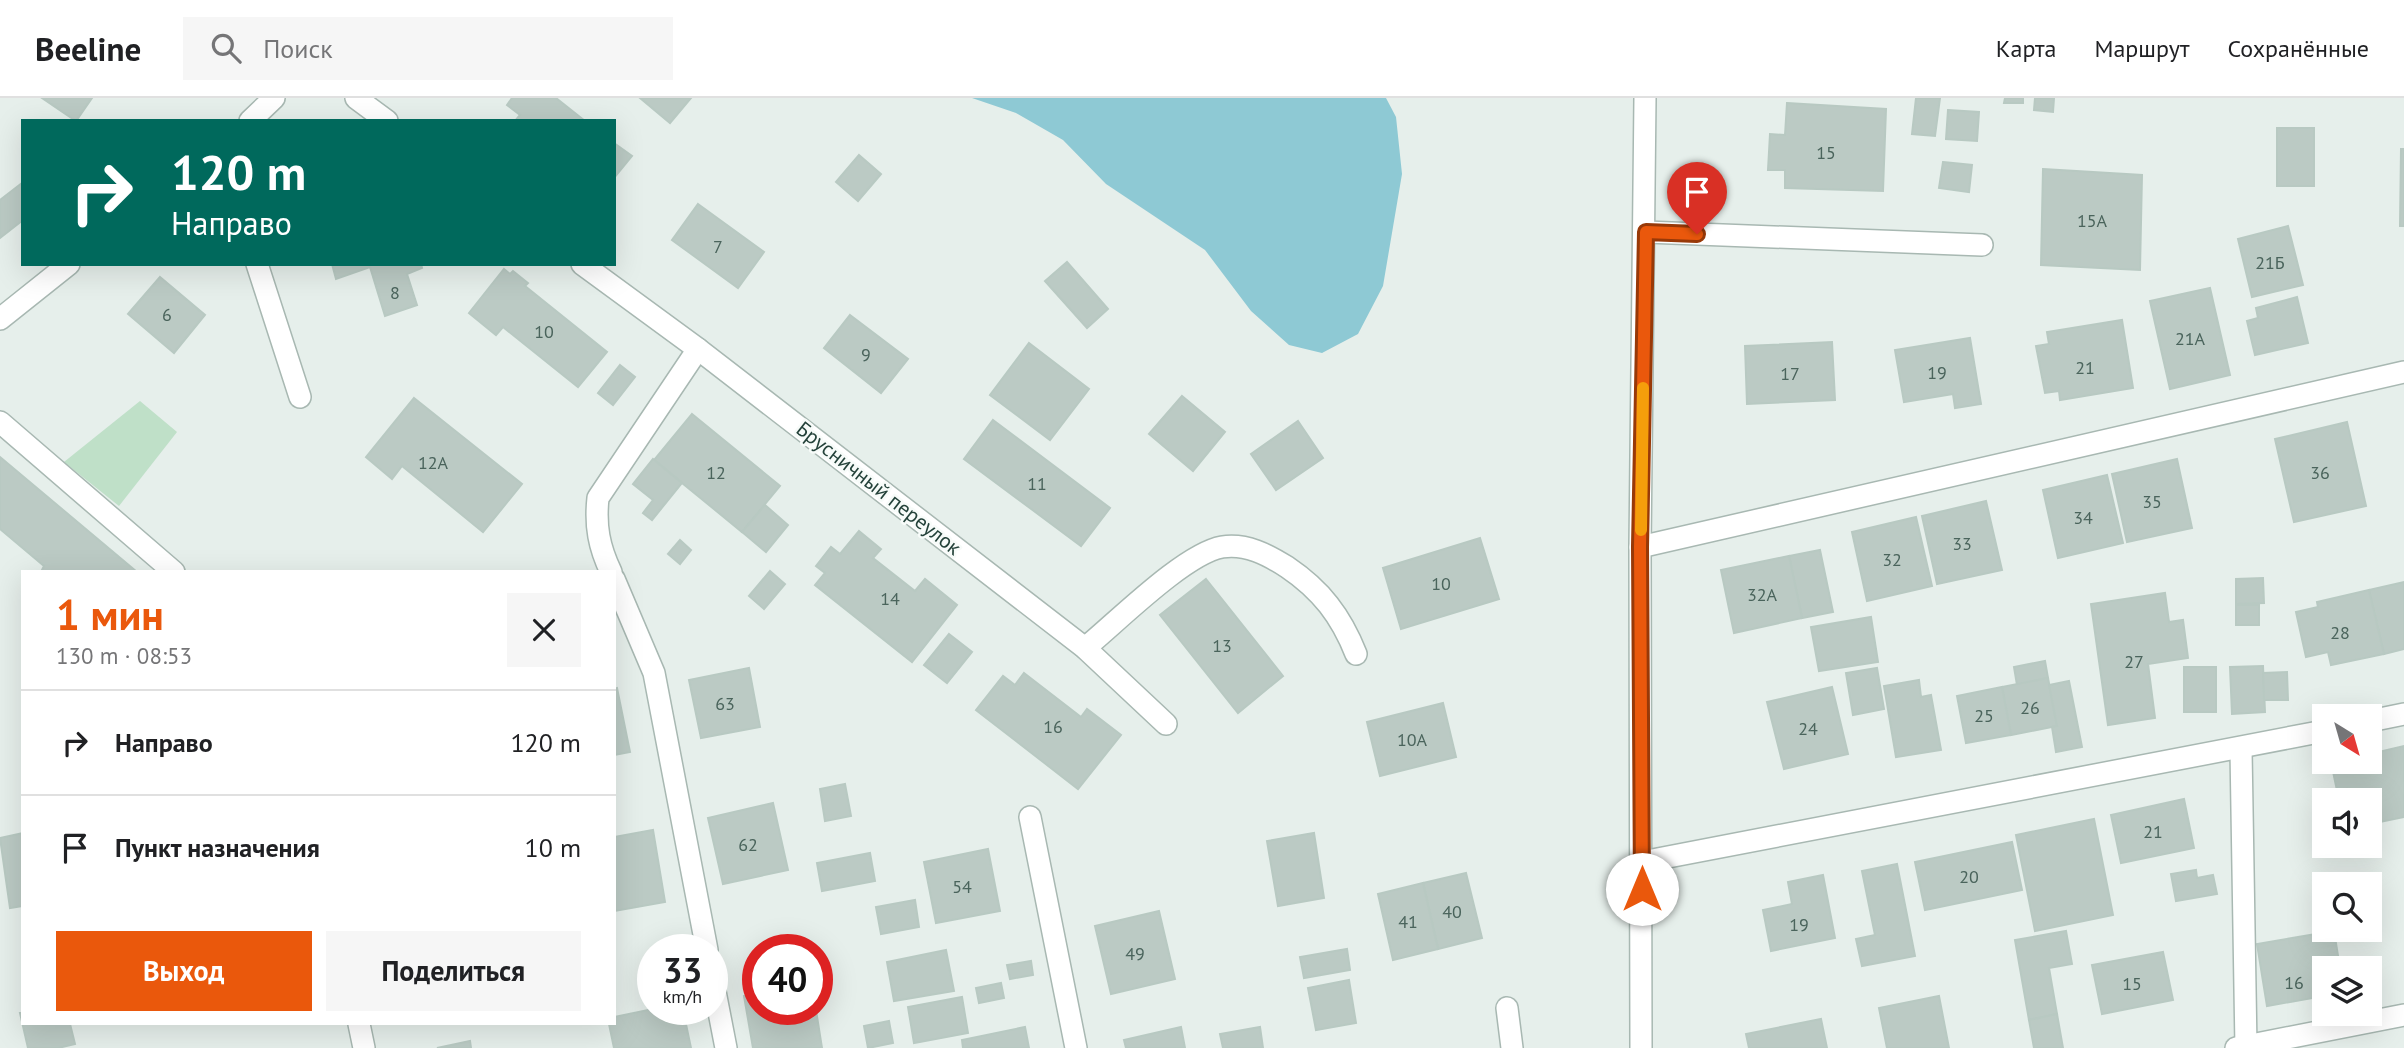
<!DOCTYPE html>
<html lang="ru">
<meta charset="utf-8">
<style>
body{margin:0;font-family:"PT Sans",sans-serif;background:#f6f6f6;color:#202124;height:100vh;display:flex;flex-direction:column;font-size:26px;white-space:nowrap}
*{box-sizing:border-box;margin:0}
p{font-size:23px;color:#757577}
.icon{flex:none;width:38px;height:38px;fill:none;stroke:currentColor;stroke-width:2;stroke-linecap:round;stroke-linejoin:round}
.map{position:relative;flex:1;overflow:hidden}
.details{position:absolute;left:21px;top:472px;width:595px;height:455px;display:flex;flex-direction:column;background:#fff;border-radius:0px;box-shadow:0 7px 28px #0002}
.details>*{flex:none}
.top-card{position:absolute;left:21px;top:21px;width:595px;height:147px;border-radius:0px;box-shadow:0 7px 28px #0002;background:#00695c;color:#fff;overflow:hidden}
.needle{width:46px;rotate:143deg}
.controls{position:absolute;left:2312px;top:606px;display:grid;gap:14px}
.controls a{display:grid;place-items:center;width:70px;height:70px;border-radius:0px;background:#fff;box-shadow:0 7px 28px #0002;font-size:35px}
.speed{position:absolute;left:637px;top:836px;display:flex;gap:14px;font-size:35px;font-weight:700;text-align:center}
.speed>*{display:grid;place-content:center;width:91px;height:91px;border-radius:50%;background:#fff;box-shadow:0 7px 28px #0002;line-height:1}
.speed small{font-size:18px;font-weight:400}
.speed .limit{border:10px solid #d22;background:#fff;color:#111}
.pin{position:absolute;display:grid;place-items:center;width:60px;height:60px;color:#fff;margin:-72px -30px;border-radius:50% 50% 50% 0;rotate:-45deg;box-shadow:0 0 7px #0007}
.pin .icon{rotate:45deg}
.me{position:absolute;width:77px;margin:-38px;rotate:0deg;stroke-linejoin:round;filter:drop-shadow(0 0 5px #0008)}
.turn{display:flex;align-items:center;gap:24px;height:147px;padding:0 35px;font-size:32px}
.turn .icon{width:91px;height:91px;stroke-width:2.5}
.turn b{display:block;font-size:49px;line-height:60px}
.round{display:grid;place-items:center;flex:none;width:74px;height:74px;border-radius:0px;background:#f6f6f6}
.head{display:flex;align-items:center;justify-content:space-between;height:119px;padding:0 35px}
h1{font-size:42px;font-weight:600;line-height:52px;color:#ea580c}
.cta{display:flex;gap:14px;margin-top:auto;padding:14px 35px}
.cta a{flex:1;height:80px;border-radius:0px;background:#ea580c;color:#fff;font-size:28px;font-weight:600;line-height:80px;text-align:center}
.cta a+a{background:#f6f6f6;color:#202124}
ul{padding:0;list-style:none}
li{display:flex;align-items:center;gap:21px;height:105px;padding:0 35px;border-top:2px solid #e0e0e0}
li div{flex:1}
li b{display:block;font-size:26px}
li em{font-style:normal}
header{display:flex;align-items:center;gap:42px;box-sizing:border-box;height:98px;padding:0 35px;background:#fff;border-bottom:2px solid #e0e0e0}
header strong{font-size:33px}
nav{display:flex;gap:38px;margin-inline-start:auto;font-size:24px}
.search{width:490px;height:63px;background:#f6f6f6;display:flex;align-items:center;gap:18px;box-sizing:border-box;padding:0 24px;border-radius:0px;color:#757577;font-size:26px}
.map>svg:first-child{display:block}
.green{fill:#bfe0c8}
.water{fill:#8ec9d4}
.building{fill:#bbcac4;stroke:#b8c9c2;stroke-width:2}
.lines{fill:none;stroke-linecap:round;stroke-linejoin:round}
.minor-casing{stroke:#a8b8b2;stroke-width:24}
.minor{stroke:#fff;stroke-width:21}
.route-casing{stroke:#983908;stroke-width:18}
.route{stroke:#ea580c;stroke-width:12}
.slow{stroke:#f59e0b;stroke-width:12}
.labels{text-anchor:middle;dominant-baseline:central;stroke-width:5;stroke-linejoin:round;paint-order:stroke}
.number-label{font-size:18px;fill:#4a645c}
.street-label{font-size:21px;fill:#24423a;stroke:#f7fbf9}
</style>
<header>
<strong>Beeline</strong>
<div class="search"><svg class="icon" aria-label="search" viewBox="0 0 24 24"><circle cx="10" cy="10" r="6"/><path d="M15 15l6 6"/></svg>Поиск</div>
<nav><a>Карта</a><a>Маршрут</a><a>Сохранённые</a></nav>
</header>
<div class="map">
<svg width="2404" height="950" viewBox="0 0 2404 950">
<rect width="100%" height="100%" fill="#e6efeb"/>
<path class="green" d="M140,303l37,31 -58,74 -55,-44z"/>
<path class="water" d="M972,0h414l10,19 6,57 -19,112 -25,48 -36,19 -33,-8 -38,-34 -46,-61 -99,-66 -43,-44 -47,-27z"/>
<g class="building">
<path d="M42,0h50l-16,23z"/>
<path d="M512,0h44l29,23h-70l5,-6 -13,-10z"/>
<path d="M640,0h51l-21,25z"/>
<path d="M1916,0h24l-5,38 -23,-2z"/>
<path d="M2005,0h18v5h-19z"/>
<path d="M2035,0h19l-1,14 -19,-2z"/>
<path d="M1787,5l99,6 -3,82 -98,-3v-18h-17l2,-36 15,1z"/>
<path d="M1948,12l31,2 -2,29 -31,-2z"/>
<rect x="2277" y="30" width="37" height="58"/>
<path d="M614,45l18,13 -18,22z"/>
<path d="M2401,51h3v77h-4z"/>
<path d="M859,57l22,19 -23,27 -22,-19z"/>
<path d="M1943,64l29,3 -3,27 -30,-4z"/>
<path d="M2043,71l99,6 -2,95 -99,-5z"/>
<path d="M22,85l1,37 -23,18v-38z"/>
<path d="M698,106l66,48 -26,36 -66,-48z"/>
<path d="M2288,128l15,59 -51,12 -14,-58z"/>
<path d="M1067,164l41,47 -21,19 -42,-47z"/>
<path d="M332,166h89l1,4 -15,6 10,31 -32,11 -15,-49 -34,12z"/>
<path d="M504,171l6,5 3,-3 15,12 -3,3 82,66 -29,35 -75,-60 -7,8 -27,-22z"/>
<path d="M160,179l45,38 -31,38 -46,-39z"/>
<path d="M2210,190l20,87 -60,14 -20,-88z"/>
<path d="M2297,199l11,46 -53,12 -8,-34 11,-3 -2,-10z"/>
<path d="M850,217l58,44 -27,34 -57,-45z"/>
<path d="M2122,222l11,68 -73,12 -1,-9 -14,2 -9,-47 13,-2 -2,-12z"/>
<path d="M1970,240l11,66 -26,4 -2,-14 -49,8 -9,-52z"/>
<path d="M1832,244l3,58 -88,4 -2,-58z"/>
<path d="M1029,245l60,46 -39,51 -60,-45z"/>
<path d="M620,267l15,12 -22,28 -15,-12z"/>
<path d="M1182,298l43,36 -32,39 -44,-37z"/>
<path d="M414,300l108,86 -39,48 -81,-66 -10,13 -26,-22z"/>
<path d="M692,316l88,72 -38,46 -88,-72z"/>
<path d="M993,322l117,88 -29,38 -117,-87z"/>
<path d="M1298,323l25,37 -47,32 -25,-36z"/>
<path d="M2347,324l19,84 -72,16 -19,-83z"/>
<path d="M0,359l137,115h-96l3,-6 -44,-37z"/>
<path d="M653,361l29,24 -30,37 -9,-7 10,-13 -20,-16z"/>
<path d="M2177,361l15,69 -65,14 -15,-68z"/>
<path d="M2107,377l16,68 -65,15 -15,-68z"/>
<path d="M1986,403l16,69 -65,14 -15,-68z"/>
<path d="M765,407l23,20 -22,27 -24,-20z"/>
<path d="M1916,419l16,69 -65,15 -15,-69z"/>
<path d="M859,433l22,18 -8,9 42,33 10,-12 32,26 -45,57 -97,-77 10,-12 -9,-7 15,-19 9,7z"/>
<path d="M1480,440l19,61 -98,30 -18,-61z"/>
<path d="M680,442l11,10 -11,14 -12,-10z"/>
<path d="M1820,452l13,62 -31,6 -13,-62z"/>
<path d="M1789,458l13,62 -68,15 -13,-63z"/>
<path d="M770,473l15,13 -21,25 -15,-13z"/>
<path d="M2263,480l1,25 -28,1v-25z"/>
<path d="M1206,481l77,97 -45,37 -78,-98z"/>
<path d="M2404,484v67l-20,5 -15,-64z"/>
<path d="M2369,492l15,64 -53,11 -3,-13 -22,5 -10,-45 22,-5 -1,-5z"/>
<path d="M2165,495l4,29 14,-2 5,38 -40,6 7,54 -47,7 -17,-121z"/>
<rect x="2236" y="507" width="23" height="20"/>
<path d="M1871,519l7,45 -59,9 -8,-44z"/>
<path d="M949,536l23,18 -25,31 -23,-18z"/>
<path d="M2045,563l3,17 -31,7 -3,-18z"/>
<path d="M2263,568l2,46 -33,2 -2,-47z"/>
<rect x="2184" y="569" width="32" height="45"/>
<path d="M749,570l11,59 -59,11 -12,-58z"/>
<path d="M1877,570l7,41 -31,6 -7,-42z"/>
<path d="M2287,574l1,28h-24l-1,-27z"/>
<path d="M1024,575l57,44 6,-8 34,26 -43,54 -102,-79 27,-34 12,9z"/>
<path d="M2048,580l9,48 -46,9 -9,-48z"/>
<path d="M1919,582l2,17 10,-2 10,55 -45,7 -12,-71z"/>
<path d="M2069,583l13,66 -26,5 -4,-25 5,-1 -8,-41z"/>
<path d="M1832,589l16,67 -64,15 -17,-67z"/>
<path d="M2002,589l9,48 -45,8 -9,-47z"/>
<path d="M617,590l13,64 -16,3v-66z"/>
<path d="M1443,605l13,54 -76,19 -13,-54z"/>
<path d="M2404,648v71l-34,7v-24h-31l-8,-38 39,-1v-7z"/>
<path d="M845,686l6,32 -26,5 -5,-32z"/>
<path d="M2184,701l10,49 -73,15 -10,-48z"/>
<path d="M773,705l15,67 -65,14 -15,-66z"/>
<path d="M2094,721l19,96 -78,16 -19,-96z"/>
<path d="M653,732l12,72 -51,9v-74z"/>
<path d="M23,735v73l-13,2 -10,-70z"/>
<path d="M1314,735l10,65 -46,8 -11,-65z"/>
<path d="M2012,744l10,48 -97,20 -10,-48z"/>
<path d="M988,751l12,62 -64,12 -12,-61z"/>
<path d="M870,755l5,28 -53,10 -5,-28z"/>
<path d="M1897,766l18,92 -53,10 -6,-27 19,-4 -13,-64z"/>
<path d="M2196,772l1,8 16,-3 4,19 -41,7 -5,-27z"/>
<path d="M1466,775l16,65 -44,11 -15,-66z"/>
<path d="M1823,777l12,63 -64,13 -8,-41 29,-6 -4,-22z"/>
<path d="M1423,785l15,66 -45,11 -15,-66z"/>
<path d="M915,802l4,27 -38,7 -5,-27z"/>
<path d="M1159,813l16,68 -64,15 -16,-68z"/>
<path d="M2066,833l6,33 -23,4 8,46 -28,6 -14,-80z"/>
<path d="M2334,833l6,37h-16v28l-57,10 -10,-62z"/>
<path d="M1347,851l3,21 -46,8 -4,-21z"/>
<path d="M946,852l8,41 -60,10 -7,-39z"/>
<path d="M2163,854l10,48 -71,14 -10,-49z"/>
<path d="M1031,863l2,14 -23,4 -3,-14z"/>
<path d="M1349,882l7,43 -40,7 -8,-42z"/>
<path d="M1001,885l3,15 -25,5 -3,-15z"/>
<path d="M758,895v17h58l6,38h-69l-9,-52z"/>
<path d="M1939,898l10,52h-62l-8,-40z"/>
<path d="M962,899l6,36 -54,10 -6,-36z"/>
<path d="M653,911l30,1 8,38h-77l-5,-24h5v-7z"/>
<path d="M20,915h3v11h47l5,20 -17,4h-30z"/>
<path d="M2057,916l6,34h-29l-5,-28z"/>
<path d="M1821,921l6,29h-78l-3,-14z"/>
<path d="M889,923l4,22 -25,5 -4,-22z"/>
<path d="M1025,929l4,21h-66l-1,-8z"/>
<path d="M1181,929l4,21h-59l-2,-8z"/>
<path d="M1260,929l3,21h-40l-3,-14z"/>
<path d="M470,943l1,7h-34z"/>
</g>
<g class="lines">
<g class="minor-casing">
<g id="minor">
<path d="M356,0l31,23"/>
<path d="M250,23l24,-23"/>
<path d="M1646,134l336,13"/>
<path d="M257,166l43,133"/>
<path d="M582,166l116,85 387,299 81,76"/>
<path d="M0,221l69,-55"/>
<path d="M0,324l174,150"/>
<path d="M1640,449l764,-175"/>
<path d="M611,474c-12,-25 -16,-46 -13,-74l100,-149"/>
<path d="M614,481l40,94 53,277"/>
<path d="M1085,550c32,-26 99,-94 137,-101 24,-4 46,8 65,20 34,23 54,49 69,87"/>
<path d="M2370,623l34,-7"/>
<path d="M2241,652l5,298"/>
<path d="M1030,719l46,231"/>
<path d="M1642,764l682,-131"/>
<path d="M712,878l14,72"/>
<path d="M1507,910l5,40"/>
<path d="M359,926l5,24"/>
<path d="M1641,950l-1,-501 5,-449"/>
<path d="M2236,950l168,-33"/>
</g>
</g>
<use href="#minor" class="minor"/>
</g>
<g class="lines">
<g class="route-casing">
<path id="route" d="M1642,791l-2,-342 6,-315 51,2"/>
</g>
<use href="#route" class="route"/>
<path class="slow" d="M1641,432l2,-142"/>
</g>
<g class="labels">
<g class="number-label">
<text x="1826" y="54">15</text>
<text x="2092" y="122">15А</text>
<text x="718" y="148">7</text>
<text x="2270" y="164">21Б</text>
<text x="395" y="194">8</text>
<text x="167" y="216">6</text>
<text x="544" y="233">10</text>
<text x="2190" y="240">21А</text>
<text x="866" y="256">9</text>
<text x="2085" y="269">21</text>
<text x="1937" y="274">19</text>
<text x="1790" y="275">17</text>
<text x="433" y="364">12А</text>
<text x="716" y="374">12</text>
<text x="2320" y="374">36</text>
<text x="1037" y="385">11</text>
<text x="2152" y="403">35</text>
<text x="2083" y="419">34</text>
<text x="1962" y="445">33</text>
<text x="1892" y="461">32</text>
<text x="1441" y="485">10</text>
<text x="1762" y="496">32А</text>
<text x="890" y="500">14</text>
<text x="2340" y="534">28</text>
<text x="1222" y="547">13</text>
<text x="2134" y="563">27</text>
<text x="725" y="605">63</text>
<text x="2030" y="609">26</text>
<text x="1984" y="617">25</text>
<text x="1053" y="628">16</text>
<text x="1808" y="630">24</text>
<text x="1412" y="641">10А</text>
<text x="2153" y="733">21</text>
<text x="748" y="746">62</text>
<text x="1969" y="778">20</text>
<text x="962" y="788">54</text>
<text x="1452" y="813">40</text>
<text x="1408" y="823">41</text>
<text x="1799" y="826">19</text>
<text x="1135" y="855">49</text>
<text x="2294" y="884">16</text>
<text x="2132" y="885">15</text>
</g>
<g class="street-label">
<text transform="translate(879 390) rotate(38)">Брусничный переулок</text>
</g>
</g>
</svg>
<div class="controls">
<a><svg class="needle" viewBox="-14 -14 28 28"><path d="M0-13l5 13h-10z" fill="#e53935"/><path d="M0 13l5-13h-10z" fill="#757577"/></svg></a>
<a><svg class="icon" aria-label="sound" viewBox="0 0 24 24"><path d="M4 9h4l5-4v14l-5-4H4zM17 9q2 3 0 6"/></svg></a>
<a><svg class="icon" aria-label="search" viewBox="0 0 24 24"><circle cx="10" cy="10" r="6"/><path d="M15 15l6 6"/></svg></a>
<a><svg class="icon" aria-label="layers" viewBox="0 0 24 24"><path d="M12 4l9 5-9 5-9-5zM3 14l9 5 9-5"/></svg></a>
</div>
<div class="speed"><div>33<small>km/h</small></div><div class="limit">40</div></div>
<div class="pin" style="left:1697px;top:136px;background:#d93025"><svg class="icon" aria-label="arrive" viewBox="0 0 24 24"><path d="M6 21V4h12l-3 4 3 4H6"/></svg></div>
<svg class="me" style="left:1642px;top:791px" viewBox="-20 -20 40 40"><circle r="19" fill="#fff"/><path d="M0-13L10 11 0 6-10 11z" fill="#ea580c"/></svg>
<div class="top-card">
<div class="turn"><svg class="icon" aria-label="right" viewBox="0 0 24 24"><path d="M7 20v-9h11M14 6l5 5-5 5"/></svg><div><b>120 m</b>Направо</div></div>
</div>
<section class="details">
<div class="head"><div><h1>1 мин</h1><p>130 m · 08:53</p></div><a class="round"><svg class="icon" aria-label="close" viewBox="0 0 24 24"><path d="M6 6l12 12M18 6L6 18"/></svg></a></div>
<ul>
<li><svg class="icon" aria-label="right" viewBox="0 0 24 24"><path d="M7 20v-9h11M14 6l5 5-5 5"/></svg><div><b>Направо</b></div><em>120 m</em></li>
<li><svg class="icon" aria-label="arrive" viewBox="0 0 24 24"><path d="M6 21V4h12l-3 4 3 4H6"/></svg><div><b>Пункт назначения</b></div><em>10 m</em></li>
</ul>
<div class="cta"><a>Выход</a><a>Поделиться</a></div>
</section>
</div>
